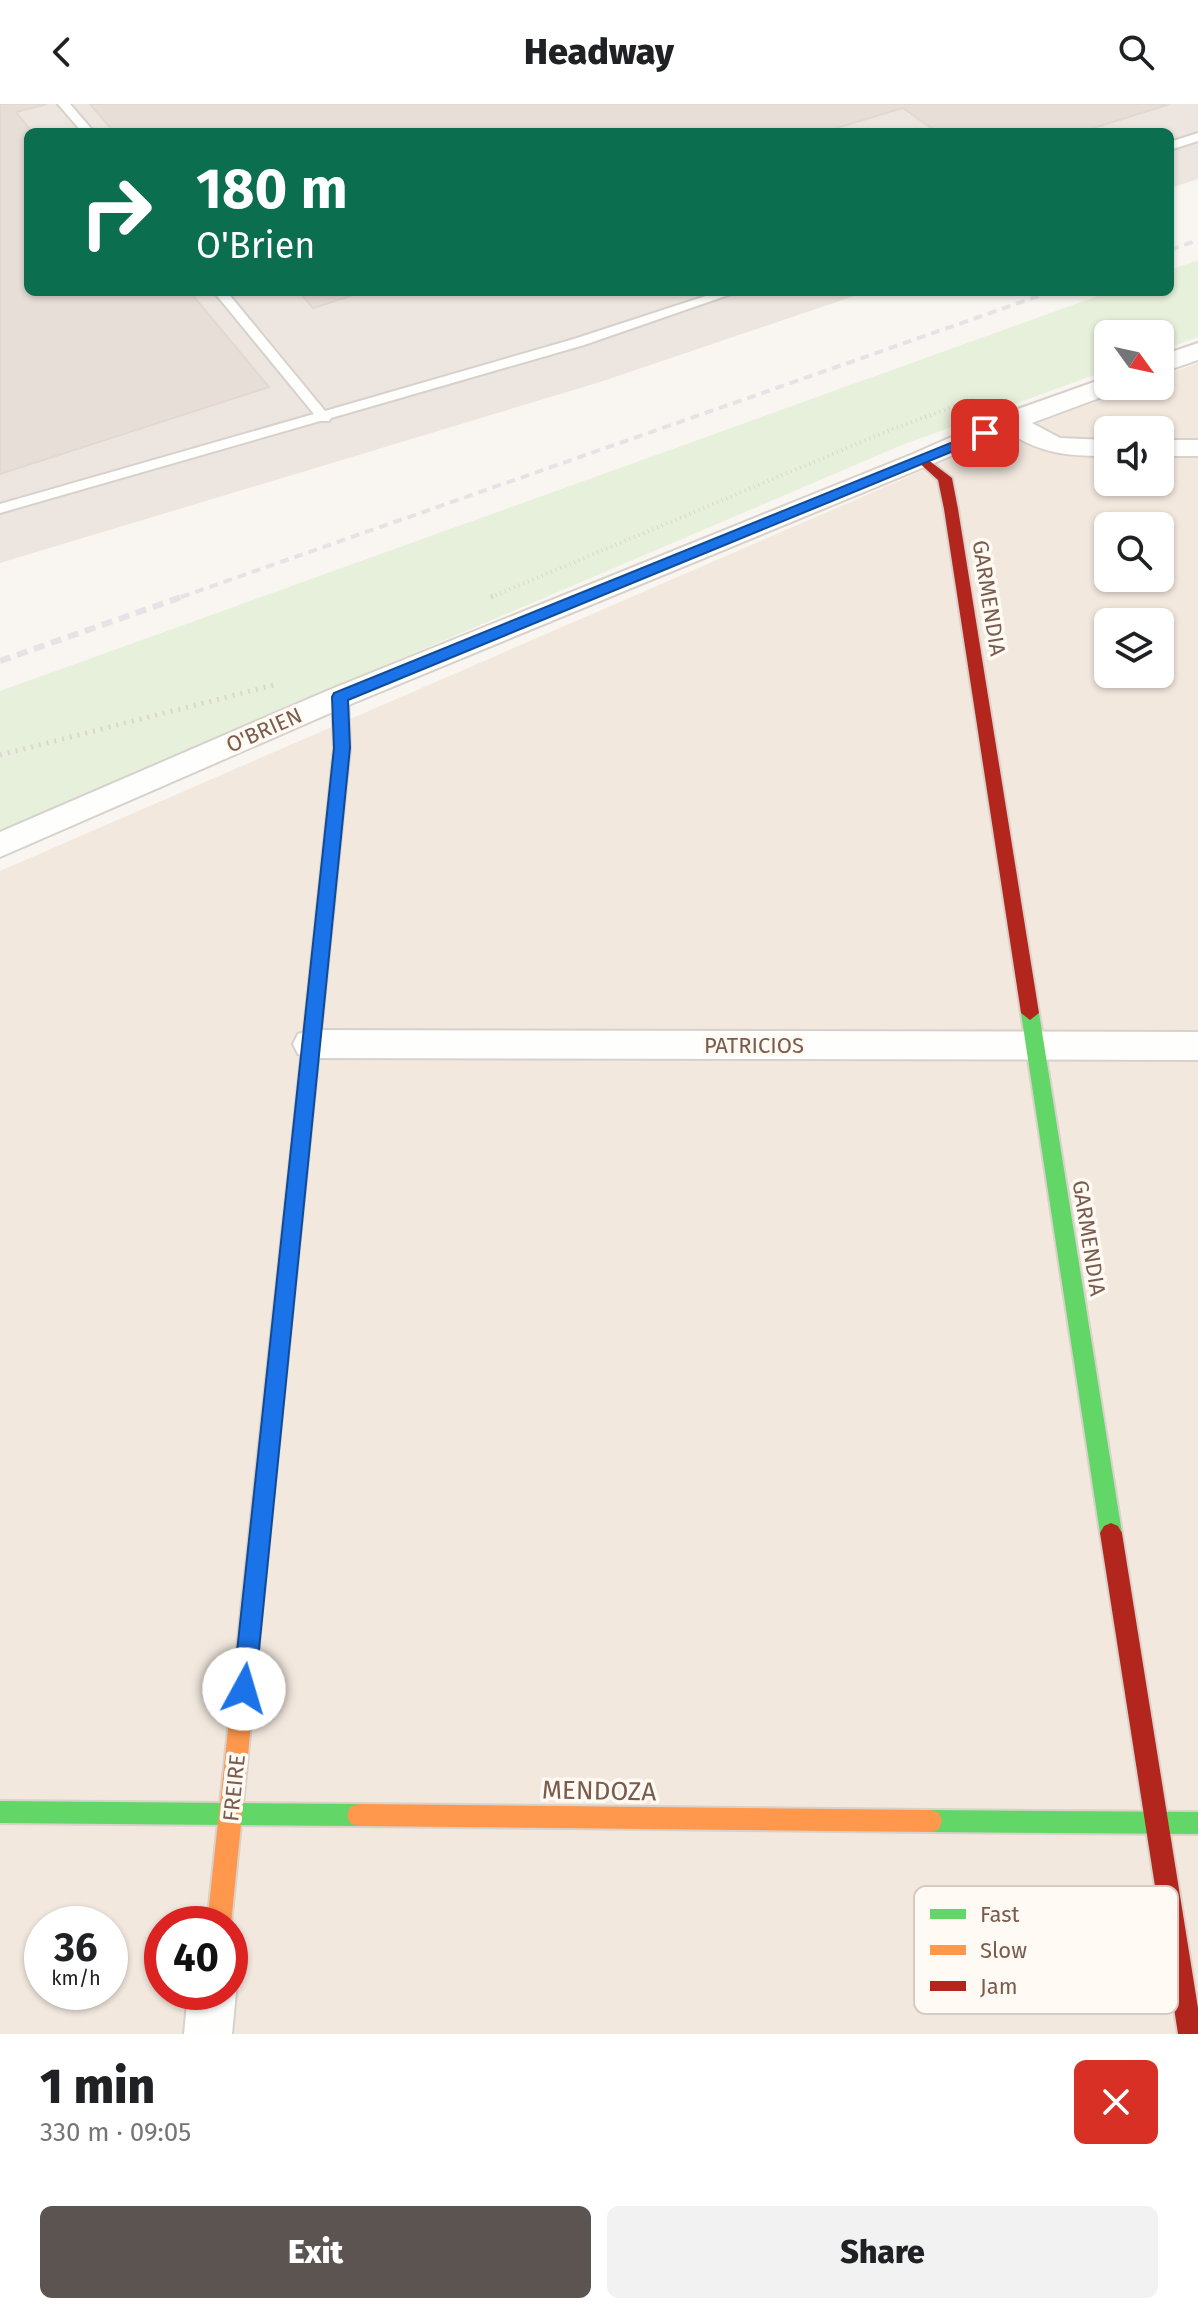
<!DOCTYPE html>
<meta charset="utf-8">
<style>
body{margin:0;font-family:"Fira Sans",sans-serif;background:#f2f2f2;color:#202124;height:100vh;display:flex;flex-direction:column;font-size:30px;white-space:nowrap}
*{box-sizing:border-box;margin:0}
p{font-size:26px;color:#757577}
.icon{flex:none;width:44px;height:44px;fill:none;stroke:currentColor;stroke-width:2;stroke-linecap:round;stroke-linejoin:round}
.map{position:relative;height:1930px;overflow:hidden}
.details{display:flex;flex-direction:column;background:#fff;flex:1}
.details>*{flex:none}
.guide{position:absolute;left:24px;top:24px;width:1150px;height:168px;border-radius:12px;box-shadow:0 2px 6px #0004;background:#0b6e4f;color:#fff;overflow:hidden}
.needle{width:52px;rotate:123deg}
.buttons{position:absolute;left:1094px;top:216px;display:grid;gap:16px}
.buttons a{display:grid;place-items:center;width:80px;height:80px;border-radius:12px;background:#fff;box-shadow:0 2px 6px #0004;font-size:40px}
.speed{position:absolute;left:24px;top:1802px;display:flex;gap:16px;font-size:40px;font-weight:700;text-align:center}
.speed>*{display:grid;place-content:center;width:104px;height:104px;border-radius:50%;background:#fff;box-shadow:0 2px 6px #0004;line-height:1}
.speed small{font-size:20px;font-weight:400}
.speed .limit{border:12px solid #d22;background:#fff;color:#111}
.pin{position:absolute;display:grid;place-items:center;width:68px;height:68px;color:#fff;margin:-34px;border-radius:16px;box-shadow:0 4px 12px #0006}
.me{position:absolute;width:88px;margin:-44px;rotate:6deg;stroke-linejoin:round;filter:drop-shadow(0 0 6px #0008)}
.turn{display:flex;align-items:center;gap:28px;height:168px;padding:0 40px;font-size:36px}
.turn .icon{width:104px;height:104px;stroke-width:2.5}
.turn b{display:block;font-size:56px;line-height:68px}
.round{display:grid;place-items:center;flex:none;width:84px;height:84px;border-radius:12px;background:#f2f2f2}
.headline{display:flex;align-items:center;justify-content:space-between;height:136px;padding:0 40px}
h1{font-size:48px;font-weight:800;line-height:60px}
.cta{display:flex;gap:16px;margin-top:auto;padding:16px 40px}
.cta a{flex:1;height:92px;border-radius:12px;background:#5c5450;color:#fff;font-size:32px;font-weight:800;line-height:92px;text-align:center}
.cta a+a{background:#f2f2f2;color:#202124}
header{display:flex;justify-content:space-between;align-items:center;height:104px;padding:0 40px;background:#fff;font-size:36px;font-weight:800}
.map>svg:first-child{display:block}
.residential{fill:#f2e8de;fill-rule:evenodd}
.industrial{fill:#ede5e0}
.green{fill:#e7f0db}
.building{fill:#e6ded7;stroke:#e2d8d2;stroke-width:2}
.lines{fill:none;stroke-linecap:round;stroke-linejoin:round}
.lane-casing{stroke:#d7d1cb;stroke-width:4}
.street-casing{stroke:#d7d1cb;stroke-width:4}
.fast-casing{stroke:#d9d2cb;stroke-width:4}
.slow-casing{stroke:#d9d2cb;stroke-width:4}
.jam-casing{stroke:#d9d2cb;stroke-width:4}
.path-far1{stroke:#dcd5d0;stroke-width:4;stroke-dasharray:1 4;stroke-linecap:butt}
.path{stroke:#dcd5d0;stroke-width:5;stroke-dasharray:2 6;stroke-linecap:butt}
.lane{fill:#fefefd;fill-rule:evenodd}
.street{fill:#fefefd;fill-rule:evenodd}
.fast{fill:#63d668;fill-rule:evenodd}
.slow{fill:#ff974d;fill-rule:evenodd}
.jam{fill:#b3261e;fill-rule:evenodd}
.rail-far1{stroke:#e6e3e7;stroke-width:4;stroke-dasharray:9 6;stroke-linecap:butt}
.rail{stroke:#e6e3e7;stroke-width:6;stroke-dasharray:11 7;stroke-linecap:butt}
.route{fill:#1a73e8;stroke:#114b97;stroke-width:2}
.labels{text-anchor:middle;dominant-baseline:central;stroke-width:7;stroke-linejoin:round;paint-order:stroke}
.street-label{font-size:22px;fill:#7a5c4d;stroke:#fffaf3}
.near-street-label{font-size:26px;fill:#7a5c4d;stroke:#fffaf3}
.key{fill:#fffaf3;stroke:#d7cbc1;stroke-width:2}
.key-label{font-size:22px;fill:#7a5c4d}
</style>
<header><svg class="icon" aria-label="back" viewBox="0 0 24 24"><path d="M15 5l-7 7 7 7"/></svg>Headway<svg class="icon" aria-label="search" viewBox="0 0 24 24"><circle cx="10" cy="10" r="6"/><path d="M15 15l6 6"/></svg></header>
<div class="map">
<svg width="1198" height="1930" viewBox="0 0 1198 1930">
<rect width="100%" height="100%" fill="#f9f5f0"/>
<path class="residential" d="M1198,259v1671h-1198v-1163l1000,-434 136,-51h24v-9zM1108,326h52v52h-52zM1108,422h52v52h-52zM1108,518h52v52h-52zM42,1820h68v68h-68zM162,1820h68v68h-68z"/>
<path class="industrial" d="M0,0h1198v75l-28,9v-56h-1142v160h838l-269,91 -597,180z"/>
<path class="green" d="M1198,156v77l-38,14v-17h-52v36l-206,75 -902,385v-139l1109,-399h61v-22z"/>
<g class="building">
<path d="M0,0h47l-31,8 16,20h-4v160h162l79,95 -269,87z"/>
<path d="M90,0h1080l-89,28h-144l-34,-24 -80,24h-709z"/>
<path d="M299,188h64l-50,16z"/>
</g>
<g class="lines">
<g class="lane-casing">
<g id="lane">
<path d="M58,0h12l24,28h-12z"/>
<path d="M1198,29v8l-28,9v-8z"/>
<path d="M214,188h13l98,119 249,-72 144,-47h19l-153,53 -253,73 -2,3h-9l-320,92v-9l314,-90z"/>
</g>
</g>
<g class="street-casing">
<g id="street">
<path d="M1198,239v17l-38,13v-17z"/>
<path d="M1108,273v9h13l-3,5 -86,32 28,15 48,2v16c-37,0 -68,-2 -99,-24l-658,272 -351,153v-25l329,-142 584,-236 88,-39z"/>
<rect x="1160" y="336" width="38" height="16"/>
<path d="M311,926l887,2v28l-887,-2 -13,-4 -5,-10 5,-10z"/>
<path d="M230,1873l6,15 -4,42h-48l4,-42h42z"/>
</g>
</g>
<g class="fast-casing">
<g id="fast">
<path d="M340,588l8,5 2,51 -40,393 -2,5h-14l-2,-5 42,-393 -2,-51z"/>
<path d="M1030,902l9,7 83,520 -4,7 -7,3 -7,-3 -4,-7 -79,-520z"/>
<path d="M0,1697l358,3 8,3 3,8 -3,8 -8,3 -358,-3z"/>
<path d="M931,1706l267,2v22l-267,-2 -8,-3 -3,-8 3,-8z"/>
</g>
</g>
<g class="slow-casing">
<g id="slow">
<path d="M269,1331l7,3 3,6 -48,480h-24l52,-480 3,-6z"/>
<path d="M358,1700l573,6 8,3 3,8 -3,8 -8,3 -573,-6 -8,-3 -3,-8 3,-8z"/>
</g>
</g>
<g class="jam-casing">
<g id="jam">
<path d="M923,352l29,22 6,31 81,504 -9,7 -9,-7 -77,-504 -6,-29 -22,-20z"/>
<path d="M301,1030l7,2 2,5 -31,303 -3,6 -7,3 -7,-3 -3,-6 33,-303 2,-5z"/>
<path d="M1111,1419l7,3 4,7 76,475v26h-20l-78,-501 4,-7z"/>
</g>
</g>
<path class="path-far1" d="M491,493l399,-167 84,-31"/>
<g class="path">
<path d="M491,493l4,-2"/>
<path d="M0,651l278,-71"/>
</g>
<use href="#lane" class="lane"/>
<use href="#street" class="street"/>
<use href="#fast" class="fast"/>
<use href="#slow" class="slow"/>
<use href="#jam" class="jam"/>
<g class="rail-far1">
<path d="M1170,146l28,-10"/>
<path d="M181,493l869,-305"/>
</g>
<path class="rail" d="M0,557l187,-66"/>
</g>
<path class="route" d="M985,325l7,4 -2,3 -642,264 2,48 -95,941 -3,8 -8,3 -8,-3 -3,-8 101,-941 -2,-51 2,-4z"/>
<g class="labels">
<g class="street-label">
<text transform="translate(989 494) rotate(81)">GARMENDIA</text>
<text transform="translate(264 626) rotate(-24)">O'BRIEN</text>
<text x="754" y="941">PATRICIOS</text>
<text transform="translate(1089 1134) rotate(81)">GARMENDIA</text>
<text transform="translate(234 1684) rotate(-84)">FREIRE</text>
</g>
<g class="near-street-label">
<text transform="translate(599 1687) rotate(1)">MENDOZA</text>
</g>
</g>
<rect x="914" y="1782" width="264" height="128" rx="12" class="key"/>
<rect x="930" y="1805" width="36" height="10" fill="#63d668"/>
<rect x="930" y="1841" width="36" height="10" fill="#ff974d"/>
<rect x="930" y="1877" width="36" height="10" fill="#b3261e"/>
<g class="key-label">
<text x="980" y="1818">Fast</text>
<text x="980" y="1854">Slow</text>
<text x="980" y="1890">Jam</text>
</g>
</svg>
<div class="buttons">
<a><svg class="needle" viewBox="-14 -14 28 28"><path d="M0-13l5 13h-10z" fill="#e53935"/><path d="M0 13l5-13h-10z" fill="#757577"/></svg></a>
<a><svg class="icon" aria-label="sound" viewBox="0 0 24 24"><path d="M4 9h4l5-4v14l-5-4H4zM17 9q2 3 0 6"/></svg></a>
<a><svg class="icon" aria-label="search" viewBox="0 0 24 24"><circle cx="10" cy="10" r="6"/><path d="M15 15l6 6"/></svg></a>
<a><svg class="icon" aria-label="layers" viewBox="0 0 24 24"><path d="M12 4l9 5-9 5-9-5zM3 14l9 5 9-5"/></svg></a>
</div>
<div class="speed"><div>36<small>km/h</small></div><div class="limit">40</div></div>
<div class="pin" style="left:985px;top:329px;background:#d93025"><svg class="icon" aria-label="arrive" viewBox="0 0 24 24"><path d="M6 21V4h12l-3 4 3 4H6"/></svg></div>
<svg class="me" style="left:244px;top:1585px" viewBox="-20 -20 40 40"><circle r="19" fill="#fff"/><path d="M0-13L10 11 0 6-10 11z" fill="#1a73e8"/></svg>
<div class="guide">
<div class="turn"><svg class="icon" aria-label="right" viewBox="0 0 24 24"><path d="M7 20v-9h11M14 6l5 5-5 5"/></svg><div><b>180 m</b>O'Brien</div></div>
</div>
</div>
<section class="details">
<div class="headline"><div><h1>1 min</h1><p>330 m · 09:05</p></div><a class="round" style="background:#d93025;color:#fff"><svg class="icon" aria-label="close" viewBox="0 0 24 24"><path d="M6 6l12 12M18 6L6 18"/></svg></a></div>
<div class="cta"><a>Exit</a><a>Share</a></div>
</section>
